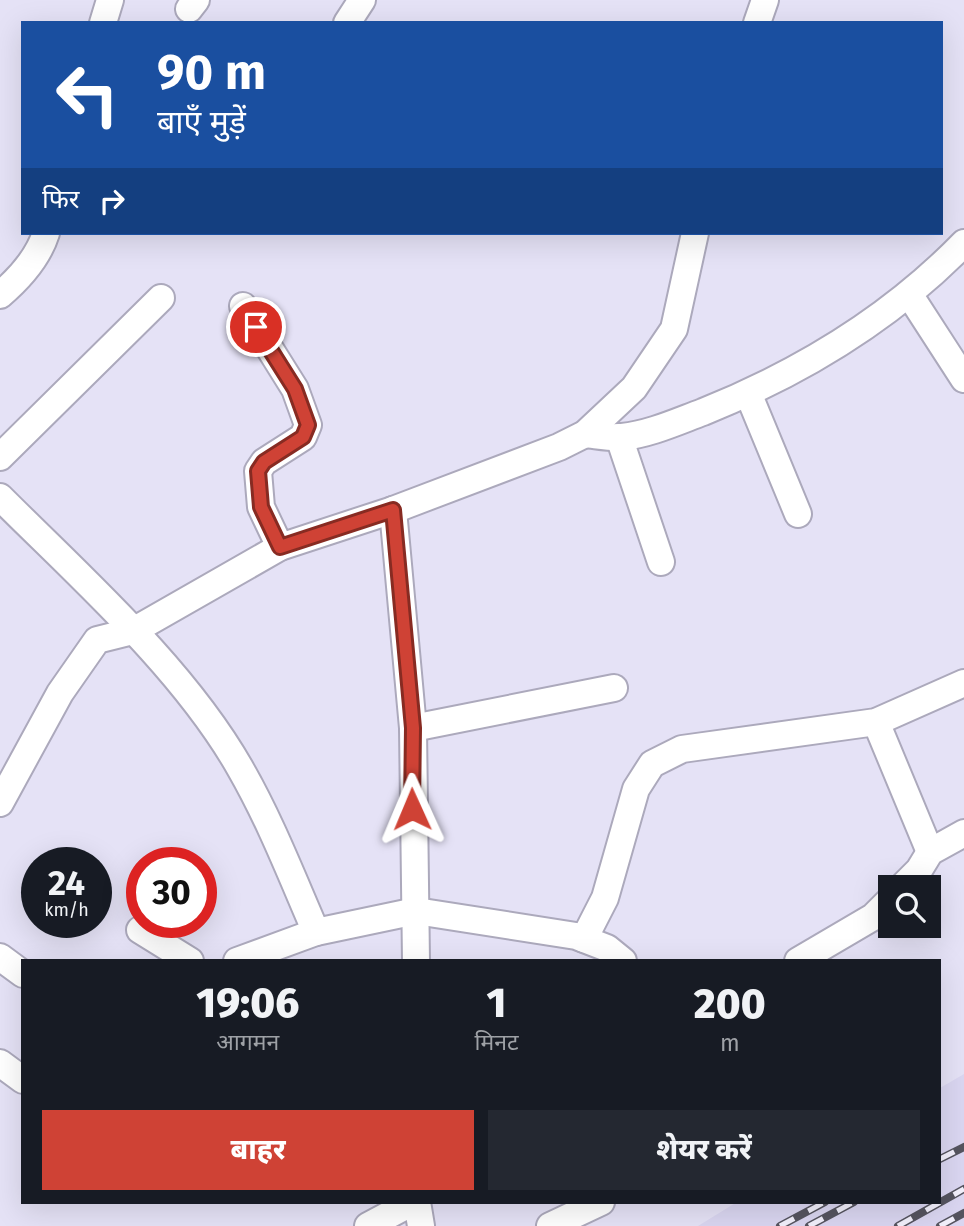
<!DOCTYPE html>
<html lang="hi">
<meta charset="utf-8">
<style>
body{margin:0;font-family:"Fira Sans","Noto Sans Devanagari",sans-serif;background:#242831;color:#f1f3f6;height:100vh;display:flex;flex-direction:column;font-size:26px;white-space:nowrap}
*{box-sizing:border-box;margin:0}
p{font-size:23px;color:#9ea1a6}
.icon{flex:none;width:38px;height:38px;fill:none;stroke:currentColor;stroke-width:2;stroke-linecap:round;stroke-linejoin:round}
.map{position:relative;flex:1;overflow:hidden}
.panel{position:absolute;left:21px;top:959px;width:920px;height:245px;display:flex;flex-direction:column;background:#171b24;border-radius:0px;box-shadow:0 7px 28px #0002}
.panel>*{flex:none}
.banner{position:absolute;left:21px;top:21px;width:922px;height:214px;border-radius:0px;box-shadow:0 7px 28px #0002;background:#1a4fa0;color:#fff;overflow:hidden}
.tools{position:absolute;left:878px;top:875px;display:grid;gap:14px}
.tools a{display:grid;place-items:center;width:63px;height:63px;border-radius:0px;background:#171b24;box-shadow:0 7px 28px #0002;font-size:35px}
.speed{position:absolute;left:21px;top:847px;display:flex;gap:14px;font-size:35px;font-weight:700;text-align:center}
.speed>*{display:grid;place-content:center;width:91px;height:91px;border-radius:50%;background:#171b24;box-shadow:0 7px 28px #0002;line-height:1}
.speed small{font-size:18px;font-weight:400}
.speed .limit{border:10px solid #d22;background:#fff;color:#111}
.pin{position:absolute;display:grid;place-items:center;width:60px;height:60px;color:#fff;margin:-30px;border:4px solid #fff;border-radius:50%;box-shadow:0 2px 7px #0007}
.me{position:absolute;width:77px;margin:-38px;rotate:359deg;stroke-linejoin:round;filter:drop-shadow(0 0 5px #0008)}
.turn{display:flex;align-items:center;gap:24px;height:147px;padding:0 21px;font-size:32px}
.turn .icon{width:91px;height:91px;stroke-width:2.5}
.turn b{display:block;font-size:49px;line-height:60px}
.then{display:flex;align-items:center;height:66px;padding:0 21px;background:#0003;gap:14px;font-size:26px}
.eta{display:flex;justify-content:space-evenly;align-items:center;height:119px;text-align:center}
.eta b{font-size:42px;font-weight:800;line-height:49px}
.primary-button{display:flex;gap:14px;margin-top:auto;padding:14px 21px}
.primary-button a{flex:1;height:80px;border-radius:0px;background:#cf4235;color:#fff;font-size:28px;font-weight:800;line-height:80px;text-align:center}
.primary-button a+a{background:#242831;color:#f1f3f6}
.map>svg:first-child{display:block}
.built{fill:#dad6f1}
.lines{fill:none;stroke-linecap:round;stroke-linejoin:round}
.street-casing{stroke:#aca9bc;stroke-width:30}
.street{stroke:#fff;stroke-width:26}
.rail-casing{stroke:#55545f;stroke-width:8}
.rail{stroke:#f2f0fc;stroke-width:5;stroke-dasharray:16;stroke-linecap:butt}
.route-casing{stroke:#872b22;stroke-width:18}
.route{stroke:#cf4235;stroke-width:12}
</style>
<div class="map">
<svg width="964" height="1226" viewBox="0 0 964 1226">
<rect width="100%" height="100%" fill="#e5e2f6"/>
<path class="built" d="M964,1074v152h-266l39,-24h203v-114z"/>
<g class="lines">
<g class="street-casing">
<g id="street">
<path d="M189,9l7,-9"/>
<path d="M103,23l7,-23"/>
<path d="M347,23l15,-23"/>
<path d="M757,23l8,-23"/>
<path d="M909,294l55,85"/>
<path d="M0,295c20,-17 38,-37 46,-62"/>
<path d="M243,306l52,83 13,36 -5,12 -39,25 -6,9 3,36 19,40"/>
<path d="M748,393l50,121"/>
<path d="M585,434c11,1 25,4 37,3 28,-3 54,-15 81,-25 97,-39 188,-94 261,-169"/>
<path d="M619,437l42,125"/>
<path d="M0,457l161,-159"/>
<path d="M0,497c81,81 183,171 240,271 30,52 52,109 76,164l100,-21 160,25 31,12 16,13"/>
<path d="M393,510l20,218 3,233"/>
<path d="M876,722l54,130"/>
<path d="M413,728l201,-40"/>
<path d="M0,803l60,-110 37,-53 36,-9 147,-84 113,-37 166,-63 26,-13 49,-46 40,-59 21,-96"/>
<path d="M902,887l17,-17 11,-18 34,-19"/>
<path d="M140,930l50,31"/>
<path d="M584,939l21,-41 31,-109 16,-25 30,-15 194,-27 88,-39"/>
<path d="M0,957l23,17"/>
<path d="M237,961l79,-29"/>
<path d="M798,961l75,-44 18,-18"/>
<path d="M0,1063l23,17"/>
<path d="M417,1202l4,24"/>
<path d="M368,1226l45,-24"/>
<path d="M550,1226l51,-24"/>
</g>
</g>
<use href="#street" class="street"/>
<g class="rail-casing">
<g id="rail">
<path d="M940,1159l24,-12"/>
<path d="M780,1226l45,-24"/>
<path d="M809,1226l45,-24"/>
<path d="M898,1226l66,-37"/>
<path d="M940,1226l24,-13"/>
</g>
</g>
<use href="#rail" class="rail"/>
</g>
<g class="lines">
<g class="route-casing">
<path id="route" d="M256,327l39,62 13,36 -5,12 -39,25 -6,9 3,36 19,40 113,-37 20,218 -1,81"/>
</g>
<use href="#route" class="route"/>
</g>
</svg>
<div class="tools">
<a><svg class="icon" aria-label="search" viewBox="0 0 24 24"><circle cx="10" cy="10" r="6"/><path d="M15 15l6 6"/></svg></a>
</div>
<div class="speed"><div>24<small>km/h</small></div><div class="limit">30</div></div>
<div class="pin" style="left:256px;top:327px;background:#d93025"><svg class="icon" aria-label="arrive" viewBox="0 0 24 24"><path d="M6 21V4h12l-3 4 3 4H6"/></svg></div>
<svg class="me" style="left:412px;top:809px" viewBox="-20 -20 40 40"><path d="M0-17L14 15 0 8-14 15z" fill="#cf4235" stroke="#fff" stroke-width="4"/></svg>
<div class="banner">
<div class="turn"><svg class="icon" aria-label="left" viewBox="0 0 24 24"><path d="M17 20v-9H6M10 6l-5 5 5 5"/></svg><div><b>90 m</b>बाएँ मुड़ें</div></div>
<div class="then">फिर<svg class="icon" aria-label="right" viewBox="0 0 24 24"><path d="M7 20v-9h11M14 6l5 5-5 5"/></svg></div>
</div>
<section class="panel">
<div class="eta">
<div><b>19:06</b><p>आगमन</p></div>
<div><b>1</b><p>मिनट</p></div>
<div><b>200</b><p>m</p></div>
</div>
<div class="primary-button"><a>बाहर</a><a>शेयर करें</a></div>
</section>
</div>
